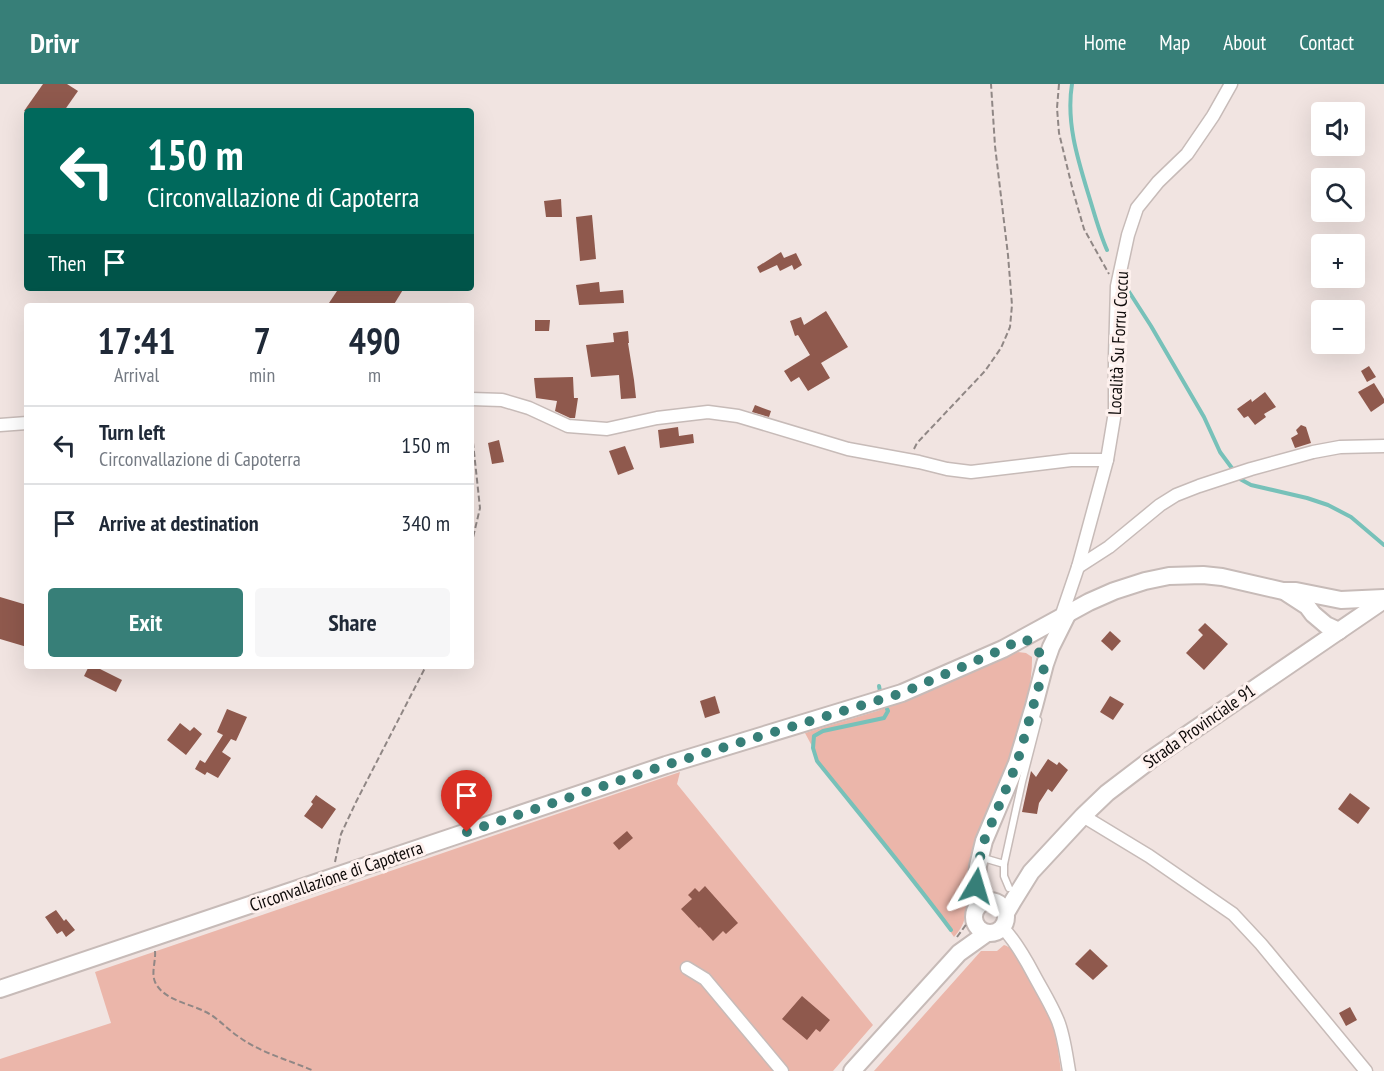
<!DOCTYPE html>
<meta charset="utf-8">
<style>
body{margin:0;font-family:"PT Sans Narrow",sans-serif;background:#f6f6f7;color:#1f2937;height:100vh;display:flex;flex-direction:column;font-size:22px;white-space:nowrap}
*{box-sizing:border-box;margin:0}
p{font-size:20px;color:#747a83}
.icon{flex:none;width:33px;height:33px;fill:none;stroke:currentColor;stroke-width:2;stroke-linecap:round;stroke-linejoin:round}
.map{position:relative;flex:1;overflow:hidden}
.drawer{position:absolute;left:24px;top:219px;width:450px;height:366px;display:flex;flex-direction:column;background:#fff;border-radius:6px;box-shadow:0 6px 24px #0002}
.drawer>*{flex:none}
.guide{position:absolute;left:24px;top:24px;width:450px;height:183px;border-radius:6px;box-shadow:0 6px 24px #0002;background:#00695c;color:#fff;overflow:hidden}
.tools{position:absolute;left:1311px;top:18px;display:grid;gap:12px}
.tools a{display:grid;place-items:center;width:54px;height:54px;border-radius:6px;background:#fff;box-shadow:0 6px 24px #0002;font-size:30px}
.pin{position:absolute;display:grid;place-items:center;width:51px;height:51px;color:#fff;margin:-62px -26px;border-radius:50% 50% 50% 0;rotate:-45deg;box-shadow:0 0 6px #0007}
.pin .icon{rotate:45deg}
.me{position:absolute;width:66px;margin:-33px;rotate:7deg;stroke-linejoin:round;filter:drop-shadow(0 0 4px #0008)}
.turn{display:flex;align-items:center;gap:21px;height:126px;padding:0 24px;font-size:27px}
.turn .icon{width:78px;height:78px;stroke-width:2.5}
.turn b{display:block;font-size:42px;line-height:51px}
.then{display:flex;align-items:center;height:57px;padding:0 24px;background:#0003;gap:12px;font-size:22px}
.eta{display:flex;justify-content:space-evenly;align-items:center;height:102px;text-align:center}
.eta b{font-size:36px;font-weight:600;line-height:42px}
.button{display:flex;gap:12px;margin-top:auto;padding:12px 24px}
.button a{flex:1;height:69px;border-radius:6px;background:#377f78;color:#fff;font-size:24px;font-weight:600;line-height:69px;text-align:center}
.button a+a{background:#f6f6f7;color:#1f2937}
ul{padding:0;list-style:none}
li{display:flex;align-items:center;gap:18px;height:78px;padding:0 24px;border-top:2px solid #e0e1e3}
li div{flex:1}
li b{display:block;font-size:22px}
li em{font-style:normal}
header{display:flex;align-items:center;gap:36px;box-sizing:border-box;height:84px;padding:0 30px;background:#377f78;color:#fff}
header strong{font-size:28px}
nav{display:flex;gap:33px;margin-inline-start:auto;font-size:21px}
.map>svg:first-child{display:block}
.green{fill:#ebb6aa}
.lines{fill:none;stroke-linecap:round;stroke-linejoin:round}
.stream{stroke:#77c1b9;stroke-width:4}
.building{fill:#8f594d}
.lane-casing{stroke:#c7bbb8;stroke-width:9}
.street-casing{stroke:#c7bbb8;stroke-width:15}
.secondary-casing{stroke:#c7bbb8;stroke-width:20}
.path{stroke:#908785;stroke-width:2;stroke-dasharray:6 3;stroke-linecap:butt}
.lane{stroke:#fff;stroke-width:6}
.street{stroke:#fff;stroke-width:12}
.secondary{stroke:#fff;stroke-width:16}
.route{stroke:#377f78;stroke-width:10;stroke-dasharray:0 18}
.labels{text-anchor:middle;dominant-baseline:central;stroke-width:6;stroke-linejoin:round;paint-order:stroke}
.street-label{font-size:18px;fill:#0e0a09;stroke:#fef1ee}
</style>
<header>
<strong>Drivr</strong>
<nav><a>Home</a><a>Map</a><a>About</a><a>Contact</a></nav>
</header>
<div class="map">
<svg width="1384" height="987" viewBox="0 0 1384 987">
<rect width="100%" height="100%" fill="#f1e4e1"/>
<g class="green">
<path d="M1018,568l8,1 6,4c1,40 -20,101 -37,137 -8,20 -18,39 -24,60 -2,8 -4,18 -4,27 -2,23 4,38 -13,56l-31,-45 -46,-55 -59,-76 -5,-13 -8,-15 72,-22 22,-8z"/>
<path d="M680,688l-3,12 196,241 -40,46h-833v-12l111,-36 -16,-51z"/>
<path d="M1004,861c1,0 7,3 8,4 13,11 34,59 40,75 5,15 7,32 9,47h-187l107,-120h16z"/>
</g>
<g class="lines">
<g class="stream">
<path d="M1072,0c-6,37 5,73 16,109 6,19 11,39 19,57"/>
<path d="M1124,200l27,42 53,91 16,35 20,27 11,6 56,13 21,7 23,12 33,28"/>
<path d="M879,602l1,5"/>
<path d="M887,625l1,2 -4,7 -61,13 -9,5 -1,12 4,13c45,56 91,111 134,169"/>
</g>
</g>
<g class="building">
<path d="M43,0h24l11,7 -14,20h-40z"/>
<path d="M561,115l1,18h-16l-2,-16z"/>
<path d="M592,131l4,44 -16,2 -4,-44z"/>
<path d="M781,168l3,6 12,-5 6,12 -8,5 -2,-5 -12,6 -3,-6 -17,8 -3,-6z"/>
<path d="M599,198l1,10 23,-2 1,13 -45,2 -3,-20z"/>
<path d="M339,204h65l-11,18h-66z"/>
<path d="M826,227l22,36 -27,16 9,15 -22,13 -9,-14 -8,5 -7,-11 26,-16 -12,-20 -3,1 -5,-15 11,-4 3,8z"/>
<path d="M535,236h15l-1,11h-14z"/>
<path d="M628,247l1,12h-1l6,37 2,18 -15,1 -2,-24 -28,2 -5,-32 28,-3 -1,-9z"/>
<path d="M1369,282l7,11 -9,5 -6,-11z"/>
<path d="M573,293l1,21h4l-3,20h-5l-15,-7 2,-10 -21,-3 -2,-20z"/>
<path d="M1374,299l10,16v4l-13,9 -13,-20z"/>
<path d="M1265,308l11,15 -12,7 2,3 -11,8 -7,-9 -4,2 -7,-9 14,-10 1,3z"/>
<path d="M755,321l16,6 -2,6 -17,-5z"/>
<path d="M1301,341l5,2 5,16 -16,5 -4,-10 7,-4 -2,-4z"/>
<path d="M678,343l1,9 14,-2 1,9 -34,5 -2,-18z"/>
<path d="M499,356l5,22 -12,2 -4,-21z"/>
<path d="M625,362l9,23 -16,6 -9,-24z"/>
<path d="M0,513l27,8v42l-27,-8z"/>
<path d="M1205,539l23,21 -24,26 -18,-17 17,-18 -5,-5z"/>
<path d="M1110,547l11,10 -9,10 -11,-10z"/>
<path d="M89,582h5l28,14 -6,12 -32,-16z"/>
<path d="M715,612l5,17 -15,5 -5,-17z"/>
<path d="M1110,612l14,8 -11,16 -13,-8z"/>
<path d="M227,625l20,8 -11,24 -5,-2 -9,13 9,6 -13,20 -11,-6 -2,3 -10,-6 5,-9 5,3 18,-28 -6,-3z"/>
<path d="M180,639l10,8 4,-4 8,7 -16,21 -19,-15z"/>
<path d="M1048,675l9,6 2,-3 9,8 -16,22 -4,-3 -9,14 -2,11 -15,-2 9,-41 5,6z"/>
<path d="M1350,709l20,15 -12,16 -20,-15z"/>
<path d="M316,711l20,14 -14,20 -18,-13 9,-12 -2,-2z"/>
<path d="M627,747l6,7 -14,12 -6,-7z"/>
<path d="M705,802l33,37 -12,11 -3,-3 -10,10 -13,-14 -1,1 -18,-19 11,-10 -4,-4 7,-7 4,4z"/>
<path d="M56,826l8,11 2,-2 9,11 -9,7 -4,-6 -5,3 -12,-17z"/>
<path d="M1090,865l18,17 -15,14 -18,-16z"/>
<path d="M802,912l28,24 -10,12 -4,-3 -9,11 -25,-21z"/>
<path d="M1350,923l7,13 -11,6 -7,-13z"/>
</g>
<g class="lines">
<g class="lane-casing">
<g id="lane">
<path d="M980,773l24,7"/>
<path d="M1009,804l-5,-12v-12l18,-82 16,-62"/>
</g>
</g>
<g class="street-casing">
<g id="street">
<path d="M471,315l31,1 27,8 39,18 39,3 50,-11 51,-6 30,4 110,33 71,13 28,7 24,3 100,-12h36"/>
<path d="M0,341l27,-2"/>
<path d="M1078,483l31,-20 51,-42 16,-10 23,-9 52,-17 62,-17 27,-5 44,-1"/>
<path d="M1061,533l17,-50 29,-107 8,-48v-54l2,-72 11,-51 9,-27 21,-26 29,-28 26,-38 18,-32"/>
<path d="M1083,732l66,40 84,58 28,30 105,127"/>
<path d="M976,803l-2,9 3,13"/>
<path d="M976,803l13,14"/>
<path d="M1003,844c13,14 22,30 31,47 8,15 17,29 24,46 6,15 8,33 11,50"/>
<path d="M687,884l18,11 77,92"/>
</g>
</g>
<g class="secondary-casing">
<g id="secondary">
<path d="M1287,509l20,13 6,8 13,11 13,6"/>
<path d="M976,803l2,-21 6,-25 33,-78 17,-57 11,-42 6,-17 17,-34"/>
<circle cx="990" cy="833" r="16"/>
<path d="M1006,829l7,-12 18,-29 52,-56 24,-23 46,-35 231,-158"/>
<path d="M0,905l666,-224 236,-72 101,-44 86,-47 25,-11 31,-10 24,-5 34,-1 19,2 61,14h13l45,9 43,-2"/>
<path d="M852,987l107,-118 28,-20"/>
</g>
</g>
<g class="path">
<path d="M1059,0l-2,24 2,25 14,58 11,38 25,45"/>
<path d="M471,340l9,84 -9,38"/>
<path d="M914,365l3,-6 68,-72 16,-23 9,-21 2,-22 -4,-50 -13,-109 -4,-62"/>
<path d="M335,778l6,-28 15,-32 70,-136"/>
<path d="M957,853l11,-15"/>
<path d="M155,867c1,10 -4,21 0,31 8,18 36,22 51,30 12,6 21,17 33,25 22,16 50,23 75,34"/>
</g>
<use href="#lane" class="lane"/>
<use href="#street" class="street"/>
<use href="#secondary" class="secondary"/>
</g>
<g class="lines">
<path class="route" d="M467,748l199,-67 236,-72 101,-44 18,-10 9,2 6,4 8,19v4l-27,95 -33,78 -6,25 -2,20"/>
</g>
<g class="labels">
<g class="street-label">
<text transform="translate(1118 259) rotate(-87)">Località Su Forru Coccu</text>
<text transform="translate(1199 642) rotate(-35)">Strada Provinciale 91</text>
<text transform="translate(336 792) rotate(-19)">Circonvallazione di Capoterra</text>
</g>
</g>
</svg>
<div class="tools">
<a><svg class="icon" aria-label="sound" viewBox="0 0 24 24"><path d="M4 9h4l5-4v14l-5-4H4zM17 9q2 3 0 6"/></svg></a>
<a><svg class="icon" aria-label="search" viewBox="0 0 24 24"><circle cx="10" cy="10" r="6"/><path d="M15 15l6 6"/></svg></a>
<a>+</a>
<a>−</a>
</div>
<div class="pin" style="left:467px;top:748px;background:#d93025"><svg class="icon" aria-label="arrive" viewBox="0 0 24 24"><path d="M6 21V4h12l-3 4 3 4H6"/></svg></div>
<svg class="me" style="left:976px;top:802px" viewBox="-20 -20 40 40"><path d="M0-17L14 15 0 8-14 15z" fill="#377f78" stroke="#fff" stroke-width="4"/></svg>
<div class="guide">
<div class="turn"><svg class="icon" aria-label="left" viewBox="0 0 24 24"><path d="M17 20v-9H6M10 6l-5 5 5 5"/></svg><div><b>150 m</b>Circonvallazione di Capoterra</div></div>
<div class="then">Then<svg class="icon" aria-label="arrive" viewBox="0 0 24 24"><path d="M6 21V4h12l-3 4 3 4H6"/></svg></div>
</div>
<section class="drawer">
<div class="eta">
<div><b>17:41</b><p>Arrival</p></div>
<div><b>7</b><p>min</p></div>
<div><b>490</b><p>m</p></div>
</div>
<ul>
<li><svg class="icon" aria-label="left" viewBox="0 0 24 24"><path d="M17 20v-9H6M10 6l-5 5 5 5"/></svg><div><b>Turn left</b><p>Circonvallazione di Capoterra</p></div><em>150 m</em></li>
<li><svg class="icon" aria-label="arrive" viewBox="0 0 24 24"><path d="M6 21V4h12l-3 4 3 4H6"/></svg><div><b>Arrive at destination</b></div><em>340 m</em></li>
</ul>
<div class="button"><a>Exit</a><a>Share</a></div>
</section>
</div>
